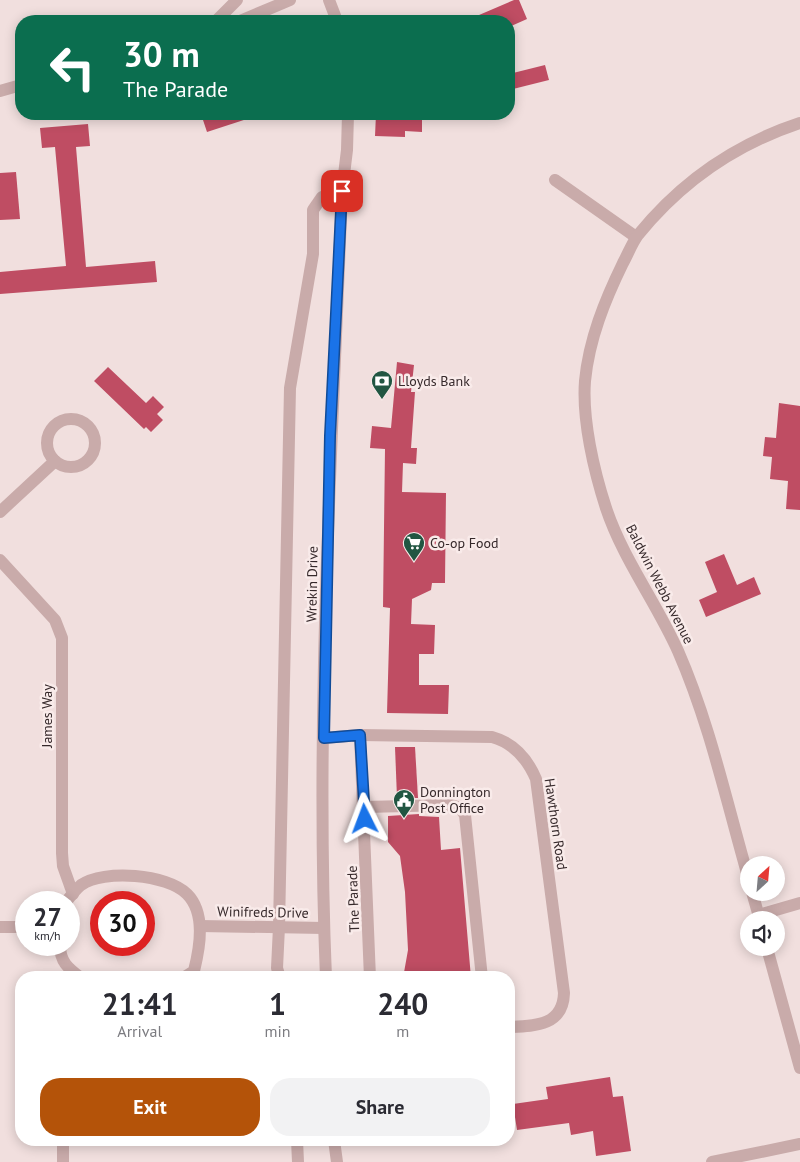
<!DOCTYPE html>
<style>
body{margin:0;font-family:"PT Sans",sans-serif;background:#f2f2f3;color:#2b2b33;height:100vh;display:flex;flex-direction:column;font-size:19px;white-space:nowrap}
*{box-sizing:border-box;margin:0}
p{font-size:16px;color:#7c7c81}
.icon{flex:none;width:28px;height:28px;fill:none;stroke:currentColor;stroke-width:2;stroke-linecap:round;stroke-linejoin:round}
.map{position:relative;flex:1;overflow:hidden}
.panel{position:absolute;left:15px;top:971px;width:500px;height:175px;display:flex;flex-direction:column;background:#fff;border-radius:20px;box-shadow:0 2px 12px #0003}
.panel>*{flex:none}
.top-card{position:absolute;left:15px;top:15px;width:500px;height:105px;border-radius:20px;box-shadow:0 2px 12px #0003;background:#0b6e4f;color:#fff;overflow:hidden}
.needle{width:32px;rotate:26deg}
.controls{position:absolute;left:740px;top:856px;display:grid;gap:10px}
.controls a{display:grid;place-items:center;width:45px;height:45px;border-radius:50%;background:#fff;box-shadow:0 2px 12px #0003;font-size:25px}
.speed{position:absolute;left:15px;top:891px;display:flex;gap:10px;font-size:25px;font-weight:700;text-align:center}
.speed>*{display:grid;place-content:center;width:65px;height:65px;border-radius:50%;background:#fff;box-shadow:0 2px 12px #0003;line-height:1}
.speed small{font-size:12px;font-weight:400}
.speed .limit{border:8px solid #d22;background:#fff;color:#111}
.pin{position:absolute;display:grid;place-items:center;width:42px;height:42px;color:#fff;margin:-21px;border-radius:10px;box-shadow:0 2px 8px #0006}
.me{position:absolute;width:55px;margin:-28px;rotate:357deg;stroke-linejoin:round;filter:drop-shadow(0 0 4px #0008)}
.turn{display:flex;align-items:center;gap:18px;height:105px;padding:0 25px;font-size:22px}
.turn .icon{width:65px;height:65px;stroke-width:2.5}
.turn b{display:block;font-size:35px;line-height:42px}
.eta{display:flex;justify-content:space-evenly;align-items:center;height:85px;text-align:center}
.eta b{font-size:30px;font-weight:600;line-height:35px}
.action{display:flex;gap:10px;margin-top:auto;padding:10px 25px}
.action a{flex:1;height:58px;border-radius:20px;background:#b45309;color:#fff;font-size:20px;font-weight:600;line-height:58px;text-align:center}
.action a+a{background:#f2f2f3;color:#2b2b33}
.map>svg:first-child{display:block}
.building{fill:#bf4d63}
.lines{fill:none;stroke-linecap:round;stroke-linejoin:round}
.minor{stroke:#c9abaa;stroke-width:12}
.tertiary{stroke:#c9abaa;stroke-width:12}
.route-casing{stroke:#114b97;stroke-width:12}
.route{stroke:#1a73e8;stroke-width:9}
.labels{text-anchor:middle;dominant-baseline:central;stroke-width:5;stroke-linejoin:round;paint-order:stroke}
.poi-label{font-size:14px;fill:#36292b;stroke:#f9ebea;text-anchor:start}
.street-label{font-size:14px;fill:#36292b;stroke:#f9ebea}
</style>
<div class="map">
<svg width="800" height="1162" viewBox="0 0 800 1162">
<rect width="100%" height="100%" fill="#f1dfde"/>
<g class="building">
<path d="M514,0h5l8,19 -18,8v-6h-44z"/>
<path d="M545,65l4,15 -40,10v-16z"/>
<path d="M201,114h52v3l-46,15z"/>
<path d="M376,114h46v18l-17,-1v6l-30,-1z"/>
<path d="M88,124l2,22 -14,1 10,120 69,-6 2,21 -157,12v-22l66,-6 -11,-119 -13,1 -2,-20z"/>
<path d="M16,172l4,47 -20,1v-47z"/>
<path d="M397,362l17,3 -3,27h4l-4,56h6l-1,16 -13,-1 -1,29 44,1 -1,90h-13l-1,7 -19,9 -1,25 24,1 -1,29h-15v31h30l-1,29 -61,-1 3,-105 -7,-1 2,-158 -15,-1 2,-22 19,2z"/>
<path d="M108,367l38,36 7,-7 11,11 -7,7 6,6 -12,12 -5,-5 -2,2 -50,-48z"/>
<path d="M779,403l21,3v104l-14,-1 2,-28 -18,-2 2,-22 -9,-1 2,-19 11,1z"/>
<path d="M724,554l13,31 17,-8 7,17 -55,23 -7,-17 18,-8 -12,-30z"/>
<path d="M395,747h20l3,51h-21z"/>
<path d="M419,814v2l20,1 2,33 19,-2 11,130h-68l5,-28 -3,-58 -5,-36 -12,-14v-26z"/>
<path d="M610,1077l3,20 10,-1 8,55 -35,5 -3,-25 -22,4 -2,-12 -52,7 -4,-26 35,-5 -2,-12z"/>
</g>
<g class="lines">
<g class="minor">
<path d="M555,180l81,57"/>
<circle cx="71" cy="443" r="24"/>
<path d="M0,512l55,-51"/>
<path d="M0,560l55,60 7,18v215l1,13 10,28"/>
<path d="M360,735l132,2c22,6 35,21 44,42l28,214c-1,33 -29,33 -55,34"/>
<path d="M323,738l37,-3 10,243"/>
<path d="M364,807l87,-2 9,3 5,7 17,163"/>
<path d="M749,880c-22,-76 -39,-156 -71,-229 -22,-49 -55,-92 -72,-143 -12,-37 -24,-88 -21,-127 4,-42 20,-81 38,-118 5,-9 9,-20 15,-28 43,-53 98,-91 162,-112"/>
<path d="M752,892l8,28"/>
<path d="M66,902c4,-5 9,-12 15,-17 23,-16 86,-11 106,9 19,19 13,53 7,77l-11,7"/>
<path d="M759,915l41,-12"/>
<path d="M200,926l124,2"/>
<path d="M0,927h26"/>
<path d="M60,945c0,17 8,23 21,33"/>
<path d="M767,948l33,120"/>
<path d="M280,978l-3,-10 2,-41 11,-539 23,-134v-44l9,-13 20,-6"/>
<path d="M297,1140l1,22"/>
<path d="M63,1162v-22"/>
<path d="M712,1162l88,-18"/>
</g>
<g class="tertiary">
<path d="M329,0l8,21"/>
<path d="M216,21l21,-21"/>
<path d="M240,21l50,-21"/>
<path d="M0,91l21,-6"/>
<path d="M326,978c-11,-262 6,-525 16,-787l5,-41 1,-36"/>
<path d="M334,1140l3,22"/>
</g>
</g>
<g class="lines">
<g class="route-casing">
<path id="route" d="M342,191l-12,245 -6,302 36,-3 5,84"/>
</g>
<use href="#route" class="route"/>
</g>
<defs>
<g id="bank-pin" transform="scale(1.125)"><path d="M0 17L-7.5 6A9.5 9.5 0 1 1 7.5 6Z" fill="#215642" stroke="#f9ebea"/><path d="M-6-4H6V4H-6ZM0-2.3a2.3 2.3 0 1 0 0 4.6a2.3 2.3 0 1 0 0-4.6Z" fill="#fff"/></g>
<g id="supermarket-pin" transform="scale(1.125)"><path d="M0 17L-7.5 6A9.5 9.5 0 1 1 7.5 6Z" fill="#215642" stroke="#f9ebea"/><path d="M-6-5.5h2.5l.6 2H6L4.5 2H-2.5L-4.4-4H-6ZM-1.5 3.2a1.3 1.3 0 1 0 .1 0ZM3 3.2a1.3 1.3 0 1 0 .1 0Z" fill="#fff"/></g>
<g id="civic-pin" transform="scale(1.125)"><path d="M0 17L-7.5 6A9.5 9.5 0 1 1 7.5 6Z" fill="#215642" stroke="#f9ebea"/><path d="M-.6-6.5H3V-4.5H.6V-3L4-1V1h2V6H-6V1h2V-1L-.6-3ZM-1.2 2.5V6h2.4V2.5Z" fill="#fff"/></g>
</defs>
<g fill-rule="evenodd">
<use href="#bank-pin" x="382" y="381"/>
<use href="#supermarket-pin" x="414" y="543"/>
<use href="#civic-pin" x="404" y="800"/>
</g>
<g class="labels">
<g class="poi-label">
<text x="398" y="381">Lloyds Bank</text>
<text x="430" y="543">Co-op Food</text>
<text x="420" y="792">Donnington<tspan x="420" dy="16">Post Office</tspan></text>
</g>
<g class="street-label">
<text transform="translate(312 584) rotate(-89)">Wrekin Drive</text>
<text transform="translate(660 584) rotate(63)">Baldwin Webb Avenue</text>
<text transform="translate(47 716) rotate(-90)">James Way</text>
<text transform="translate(556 824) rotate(82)">Hawthorn Road</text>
<text transform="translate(353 899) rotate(-92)">The Parade</text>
<text transform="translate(263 912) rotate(1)">Winifreds Drive</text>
</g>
</g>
</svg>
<div class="controls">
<a><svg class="needle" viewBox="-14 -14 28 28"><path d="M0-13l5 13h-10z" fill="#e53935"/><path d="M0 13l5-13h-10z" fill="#7c7c81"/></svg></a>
<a><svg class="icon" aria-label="sound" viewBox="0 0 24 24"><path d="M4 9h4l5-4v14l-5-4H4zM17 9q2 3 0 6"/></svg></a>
</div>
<div class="speed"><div>27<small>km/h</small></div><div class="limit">30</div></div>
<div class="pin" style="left:342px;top:191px;background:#d93025"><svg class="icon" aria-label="arrive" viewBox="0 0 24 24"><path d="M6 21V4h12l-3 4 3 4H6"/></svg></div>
<svg class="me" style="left:365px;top:819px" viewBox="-20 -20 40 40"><path d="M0-17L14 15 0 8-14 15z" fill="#1a73e8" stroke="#fff" stroke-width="4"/></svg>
<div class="top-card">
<div class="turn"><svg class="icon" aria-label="left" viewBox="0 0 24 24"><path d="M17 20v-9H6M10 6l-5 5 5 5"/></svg><div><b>30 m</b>The Parade</div></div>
</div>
<section class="panel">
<div class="eta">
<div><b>21:41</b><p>Arrival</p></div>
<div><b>1</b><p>min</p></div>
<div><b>240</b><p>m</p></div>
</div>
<div class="action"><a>Exit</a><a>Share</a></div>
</section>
</div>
